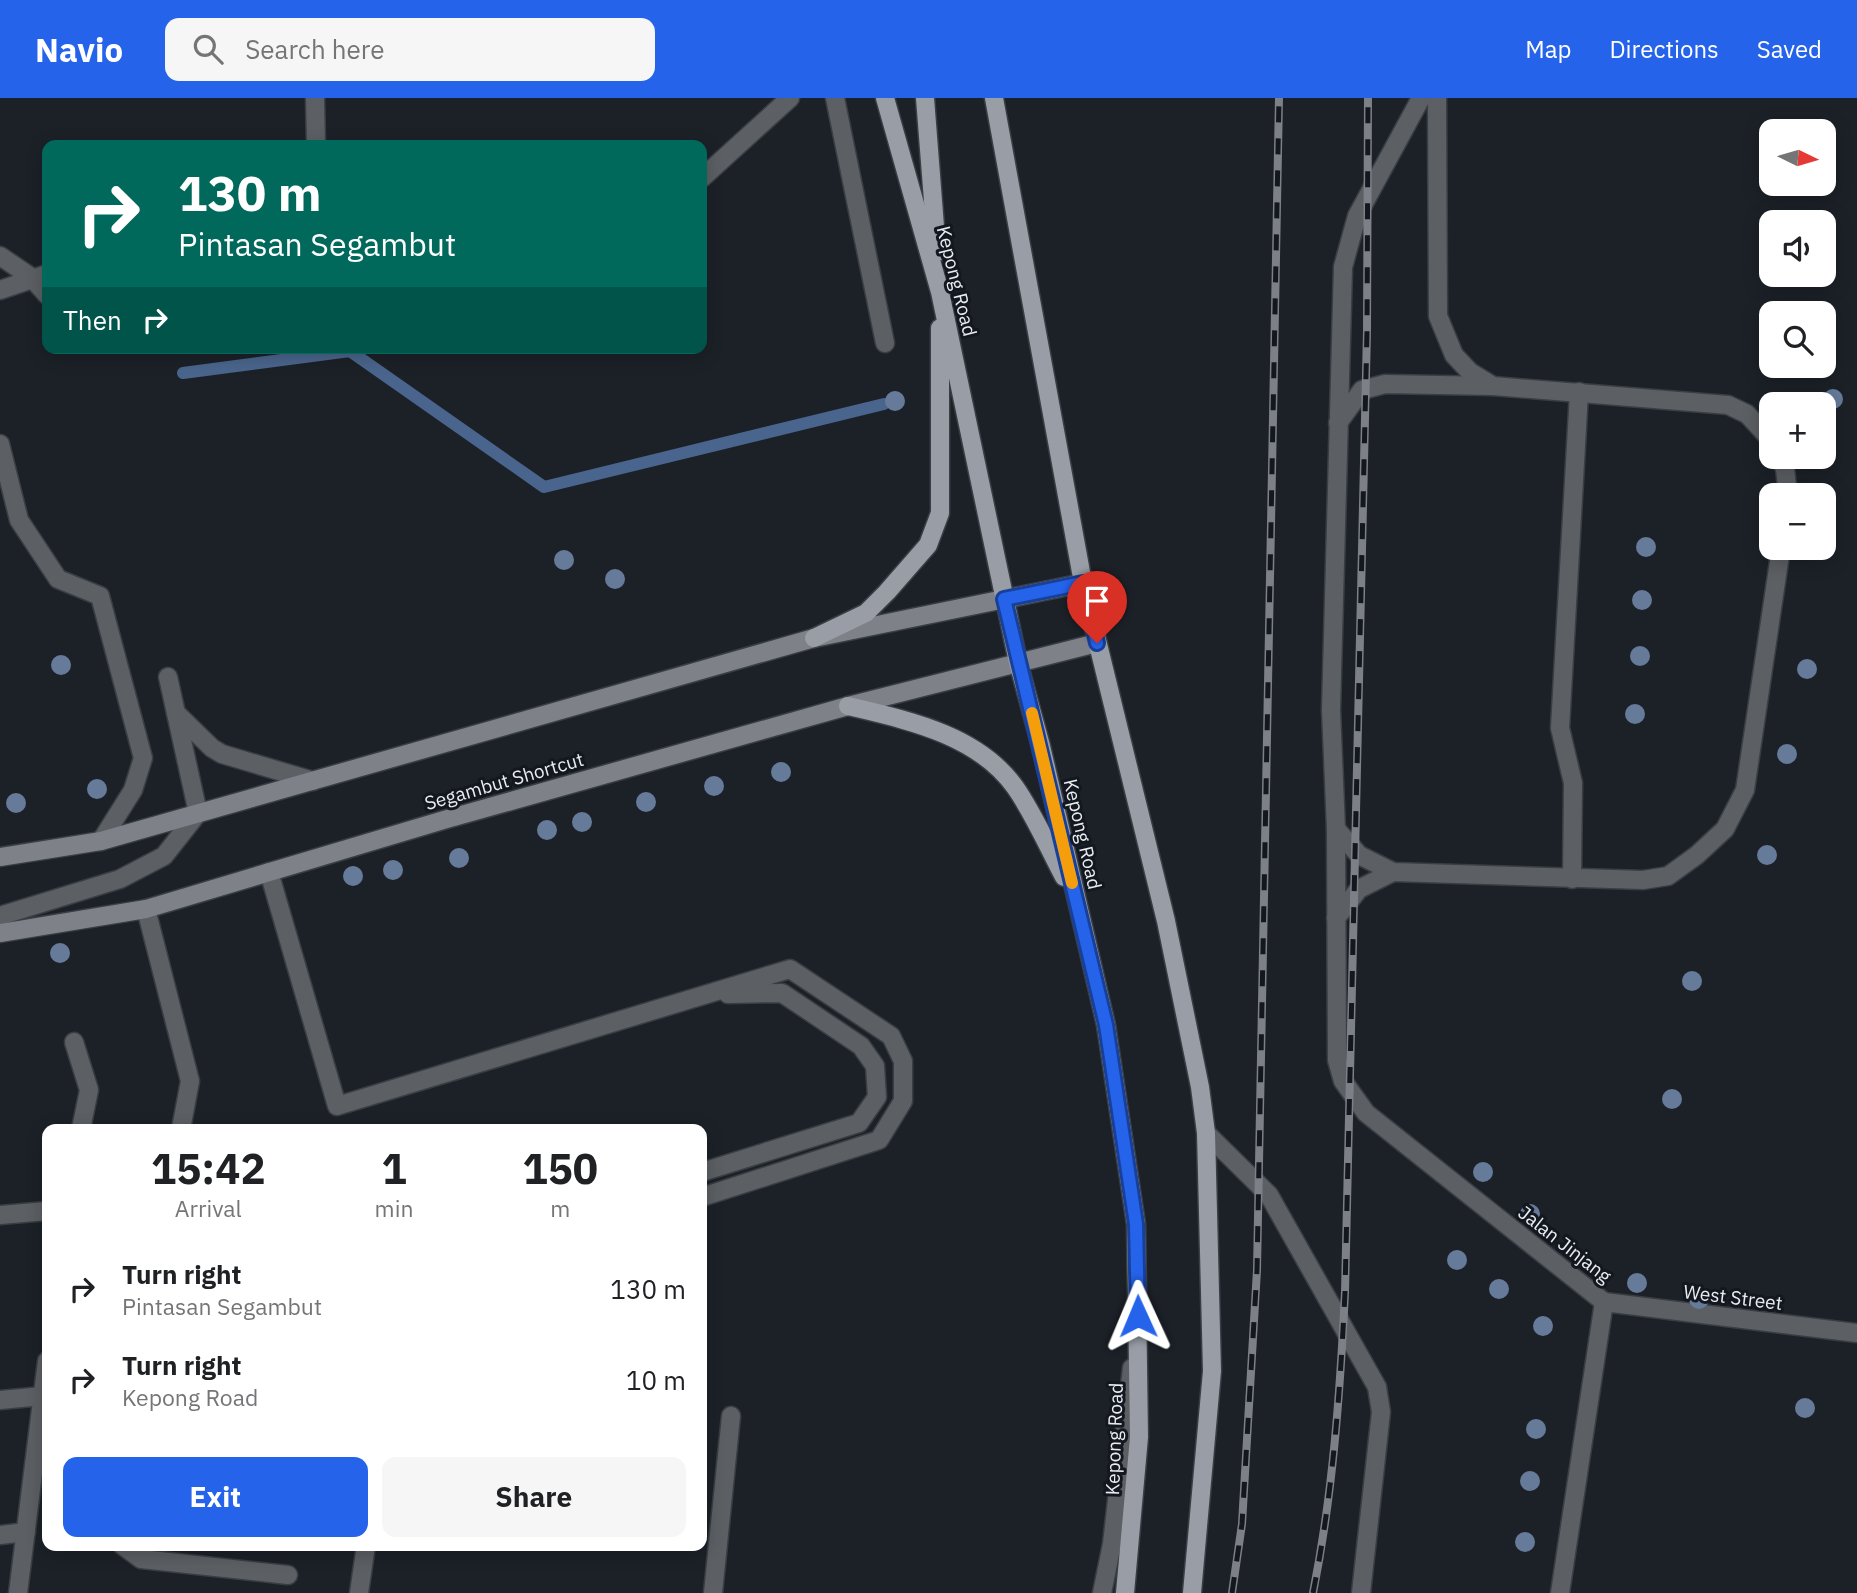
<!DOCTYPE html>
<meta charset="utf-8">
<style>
body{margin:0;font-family:"IBM Plex Sans",sans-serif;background:#f6f6f6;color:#202124;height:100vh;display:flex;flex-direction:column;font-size:26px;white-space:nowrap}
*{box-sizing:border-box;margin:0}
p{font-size:23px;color:#757577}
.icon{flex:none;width:38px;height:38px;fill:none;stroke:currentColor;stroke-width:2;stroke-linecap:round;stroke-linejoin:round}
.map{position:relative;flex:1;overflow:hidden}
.sheet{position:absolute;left:42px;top:1026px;width:665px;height:427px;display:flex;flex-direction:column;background:#fff;border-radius:14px;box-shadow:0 4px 18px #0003}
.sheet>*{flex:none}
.hud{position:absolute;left:42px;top:42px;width:665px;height:214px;border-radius:14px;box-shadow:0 4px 18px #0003;background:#00695c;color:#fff;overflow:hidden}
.needle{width:46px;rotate:95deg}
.tools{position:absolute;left:1759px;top:21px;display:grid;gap:14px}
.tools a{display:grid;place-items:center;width:77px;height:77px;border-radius:14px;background:#fff;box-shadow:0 4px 18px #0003;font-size:35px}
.pin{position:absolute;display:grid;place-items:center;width:60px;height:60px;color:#fff;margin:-72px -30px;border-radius:50% 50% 50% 0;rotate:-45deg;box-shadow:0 0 7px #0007}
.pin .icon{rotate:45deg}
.me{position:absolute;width:77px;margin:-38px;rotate:359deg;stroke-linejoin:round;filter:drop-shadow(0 0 5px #0008)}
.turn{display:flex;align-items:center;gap:24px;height:147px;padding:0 21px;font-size:32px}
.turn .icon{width:91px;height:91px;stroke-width:2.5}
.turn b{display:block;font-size:49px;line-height:60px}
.then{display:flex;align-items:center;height:66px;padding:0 21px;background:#0003;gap:14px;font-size:26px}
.eta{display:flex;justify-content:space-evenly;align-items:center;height:119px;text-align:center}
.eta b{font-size:42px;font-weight:700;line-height:49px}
.cta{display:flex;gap:14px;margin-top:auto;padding:14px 21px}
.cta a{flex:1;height:80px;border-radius:14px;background:#2563eb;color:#fff;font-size:28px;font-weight:700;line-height:80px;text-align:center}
.cta a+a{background:#f6f6f6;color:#202124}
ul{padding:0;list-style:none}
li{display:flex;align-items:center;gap:21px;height:91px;padding:0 21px}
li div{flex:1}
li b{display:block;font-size:26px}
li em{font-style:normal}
header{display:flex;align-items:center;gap:42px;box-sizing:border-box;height:98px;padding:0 35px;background:#2563eb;color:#fff}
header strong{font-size:33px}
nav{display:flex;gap:38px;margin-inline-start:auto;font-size:24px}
.search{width:490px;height:63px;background:#f6f6f6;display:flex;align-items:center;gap:18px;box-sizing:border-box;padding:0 24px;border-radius:14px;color:#757577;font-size:26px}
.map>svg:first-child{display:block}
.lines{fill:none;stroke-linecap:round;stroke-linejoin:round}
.stream{stroke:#4a658d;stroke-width:12}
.service-casing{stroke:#393e44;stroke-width:21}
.minor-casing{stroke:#393e44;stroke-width:21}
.secondary-casing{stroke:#393e44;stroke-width:21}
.primary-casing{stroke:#393e44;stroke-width:21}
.service{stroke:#5c5f63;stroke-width:18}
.minor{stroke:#5c5f63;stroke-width:18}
.secondary{stroke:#7e8288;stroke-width:18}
.primary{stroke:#989da6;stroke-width:18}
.rail-casing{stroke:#7d8187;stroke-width:8}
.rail{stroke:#13171f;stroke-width:5;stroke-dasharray:16;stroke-linecap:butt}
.tree{fill:#667b9a}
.route-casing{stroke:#184099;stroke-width:18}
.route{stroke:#2563eb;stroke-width:12}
.slow{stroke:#f59e0b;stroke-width:12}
.labels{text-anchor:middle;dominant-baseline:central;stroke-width:6;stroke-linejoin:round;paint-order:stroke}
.street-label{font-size:19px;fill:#e9edf2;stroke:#13171f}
</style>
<header>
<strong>Navio</strong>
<div class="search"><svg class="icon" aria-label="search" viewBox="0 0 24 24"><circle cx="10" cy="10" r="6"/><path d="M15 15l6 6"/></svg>Search here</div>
<nav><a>Map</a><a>Directions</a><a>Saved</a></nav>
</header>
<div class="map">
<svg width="1857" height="1495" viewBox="0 0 1857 1495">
<rect width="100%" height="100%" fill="#1c2128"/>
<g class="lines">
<path class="stream" d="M183,275l167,-22 194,136 340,-83"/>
<g class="service-casing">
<g id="service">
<path d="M315,0l1,47"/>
<path d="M835,0l50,245"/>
<path d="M1421,0l-64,118 -14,51 -12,443 5,119 1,231 6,21 23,32 238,189"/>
<path d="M1437,0l1,218 16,39 16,17 23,14 235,19 19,9 24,26"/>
<path d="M702,80l88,-80"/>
<path d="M0,158l31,21 16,18"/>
<path d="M0,192l47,-16"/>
<path d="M1338,325l24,-33 23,-6 107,2"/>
<path d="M0,346l19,76 39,59 42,17 43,162 -10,32 -32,51"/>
<path d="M1780,359l5,12 3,26"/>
<path d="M176,615l36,35 10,6 91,27"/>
<path d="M1336,731l23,26 34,17 250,8 25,-4 29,-21 28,-26 20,-39 36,-242"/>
<path d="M269,774l68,234 453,-137 101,67 12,25v40l-24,39 -177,57"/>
<path d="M1572,781l1,-96 -13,-55 19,-336"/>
<path d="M146,811l44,172 -9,48"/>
<path d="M0,818l120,-37 44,-23 34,-43 -30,-136"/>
<path d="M1336,820l23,-29 34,-17"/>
<path d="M74,944l15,48 -8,39"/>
<path d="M1206,1035l63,62 108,192 4,25 -20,181"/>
<path d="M702,1074l157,-49 18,-26 -2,-31 -14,-20 -79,-53 -54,1"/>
<path d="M0,1302l43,-4"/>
<path d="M122,1447l19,14 147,16"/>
<path d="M359,1495l7,-48"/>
<path d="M713,1495l18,-177"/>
</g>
</g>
<g class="minor-casing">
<g id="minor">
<path d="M0,1117l47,-4"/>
<path d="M0,1437l26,-3"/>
<path d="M18,1495l29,-232"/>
<path d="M1102,1495l10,-49 20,-176"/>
<path d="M1560,1495l44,-291 253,31"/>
</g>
</g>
<g class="secondary-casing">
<g id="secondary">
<path d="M0,759l101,-16 713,-203 269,-55"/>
<path d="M0,835l146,-24 301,-90 401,-113 249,-63"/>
</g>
</g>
<g class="primary-casing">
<g id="primary">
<path d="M885,0l55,194 78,370 23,84 65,279 30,199 3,213 -14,156"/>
<path d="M925,0l12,154"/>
<path d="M994,0l89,485 83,338 34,166 6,46 6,238 -20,222"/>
<path d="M814,540l52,-25 21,-21 41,-47 12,-32v-185"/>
<path d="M848,608c58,14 129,28 167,81 19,27 33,60 49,90"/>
</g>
</g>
<use href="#service" class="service"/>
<use href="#minor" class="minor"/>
<use href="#secondary" class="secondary"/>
<use href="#primary" class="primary"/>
<g class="rail-casing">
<g id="rail">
<path d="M1232,1495l10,-69 15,-254 22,-1172"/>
<path d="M1313,1495c20,-100 27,-200 32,-301l22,-961 1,-233"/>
</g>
</g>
<use href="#rail" class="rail"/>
</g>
<g class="tree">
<circle cx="1833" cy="301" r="10"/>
<circle cx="895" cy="303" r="10"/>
<circle cx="1646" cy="449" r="10"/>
<circle cx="564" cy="462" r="10"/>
<circle cx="615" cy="481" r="10"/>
<circle cx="1642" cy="502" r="10"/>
<circle cx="1640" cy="558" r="10"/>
<circle cx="61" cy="567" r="10"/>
<circle cx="1807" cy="571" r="10"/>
<circle cx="1635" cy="616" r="10"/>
<circle cx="1787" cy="656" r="10"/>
<circle cx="781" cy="674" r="10"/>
<circle cx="714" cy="688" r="10"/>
<circle cx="97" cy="691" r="10"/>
<circle cx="646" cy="704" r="10"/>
<circle cx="16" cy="705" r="10"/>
<circle cx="582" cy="724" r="10"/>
<circle cx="547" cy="732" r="10"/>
<circle cx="1767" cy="757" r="10"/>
<circle cx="459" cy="760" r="10"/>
<circle cx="393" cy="772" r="10"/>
<circle cx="353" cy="778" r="10"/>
<circle cx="60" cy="855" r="10"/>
<circle cx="1692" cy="883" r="10"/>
<circle cx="1672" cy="1001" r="10"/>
<circle cx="1483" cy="1074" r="10"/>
<circle cx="1530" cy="1116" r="10"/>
<circle cx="1457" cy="1162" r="10"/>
<circle cx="1637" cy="1185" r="10"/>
<circle cx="1499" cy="1191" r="10"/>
<circle cx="1699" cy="1201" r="10"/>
<circle cx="1543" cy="1228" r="10"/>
<circle cx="1805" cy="1310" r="10"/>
<circle cx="1536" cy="1331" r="10"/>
<circle cx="1530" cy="1383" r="10"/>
<circle cx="1525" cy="1444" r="10"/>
</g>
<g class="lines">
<g class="route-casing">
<path id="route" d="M1097,545l-14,-60 -79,16 102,426 30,199 2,92"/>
</g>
<use href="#route" class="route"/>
<path class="slow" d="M1032,615l40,170"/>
</g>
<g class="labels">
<g class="street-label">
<text transform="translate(957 183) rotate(76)">Kepong Road</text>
<text transform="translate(504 683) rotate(-16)">Segambut Shortcut</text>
<text transform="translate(1083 736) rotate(77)">Kepong Road</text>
<text transform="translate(1565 1146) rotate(38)">Jalan Jinjang</text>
<text transform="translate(1733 1199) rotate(7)">West Street</text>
<text transform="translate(1114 1341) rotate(-88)">Kepong Road</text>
</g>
</g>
</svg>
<div class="tools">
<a><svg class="needle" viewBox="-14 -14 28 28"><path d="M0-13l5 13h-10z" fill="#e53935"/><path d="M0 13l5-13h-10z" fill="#757577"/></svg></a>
<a><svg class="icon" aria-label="sound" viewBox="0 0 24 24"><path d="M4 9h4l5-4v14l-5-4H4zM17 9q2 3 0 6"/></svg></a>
<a><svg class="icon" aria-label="search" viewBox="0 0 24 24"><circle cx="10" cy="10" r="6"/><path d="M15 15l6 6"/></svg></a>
<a>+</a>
<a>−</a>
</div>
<div class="pin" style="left:1097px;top:545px;background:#d93025"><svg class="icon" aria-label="arrive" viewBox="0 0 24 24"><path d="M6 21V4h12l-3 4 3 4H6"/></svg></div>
<svg class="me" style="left:1138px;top:1218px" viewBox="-20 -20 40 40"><path d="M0-17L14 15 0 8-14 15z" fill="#2563eb" stroke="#fff" stroke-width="4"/></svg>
<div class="hud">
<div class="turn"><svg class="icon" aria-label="right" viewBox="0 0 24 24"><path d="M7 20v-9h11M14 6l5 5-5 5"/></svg><div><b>130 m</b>Pintasan Segambut</div></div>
<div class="then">Then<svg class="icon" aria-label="right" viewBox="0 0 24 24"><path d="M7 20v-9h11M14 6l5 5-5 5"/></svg></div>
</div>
<section class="sheet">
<div class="eta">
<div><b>15:42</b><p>Arrival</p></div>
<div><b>1</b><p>min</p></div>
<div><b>150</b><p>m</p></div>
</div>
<ul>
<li><svg class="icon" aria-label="right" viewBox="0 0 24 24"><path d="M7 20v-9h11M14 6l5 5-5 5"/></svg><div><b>Turn right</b><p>Pintasan Segambut</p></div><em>130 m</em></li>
<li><svg class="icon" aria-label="right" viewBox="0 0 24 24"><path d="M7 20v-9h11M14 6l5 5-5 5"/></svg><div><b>Turn right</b><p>Kepong Road</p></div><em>10 m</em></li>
</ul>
<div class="cta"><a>Exit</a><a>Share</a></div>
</section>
</div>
